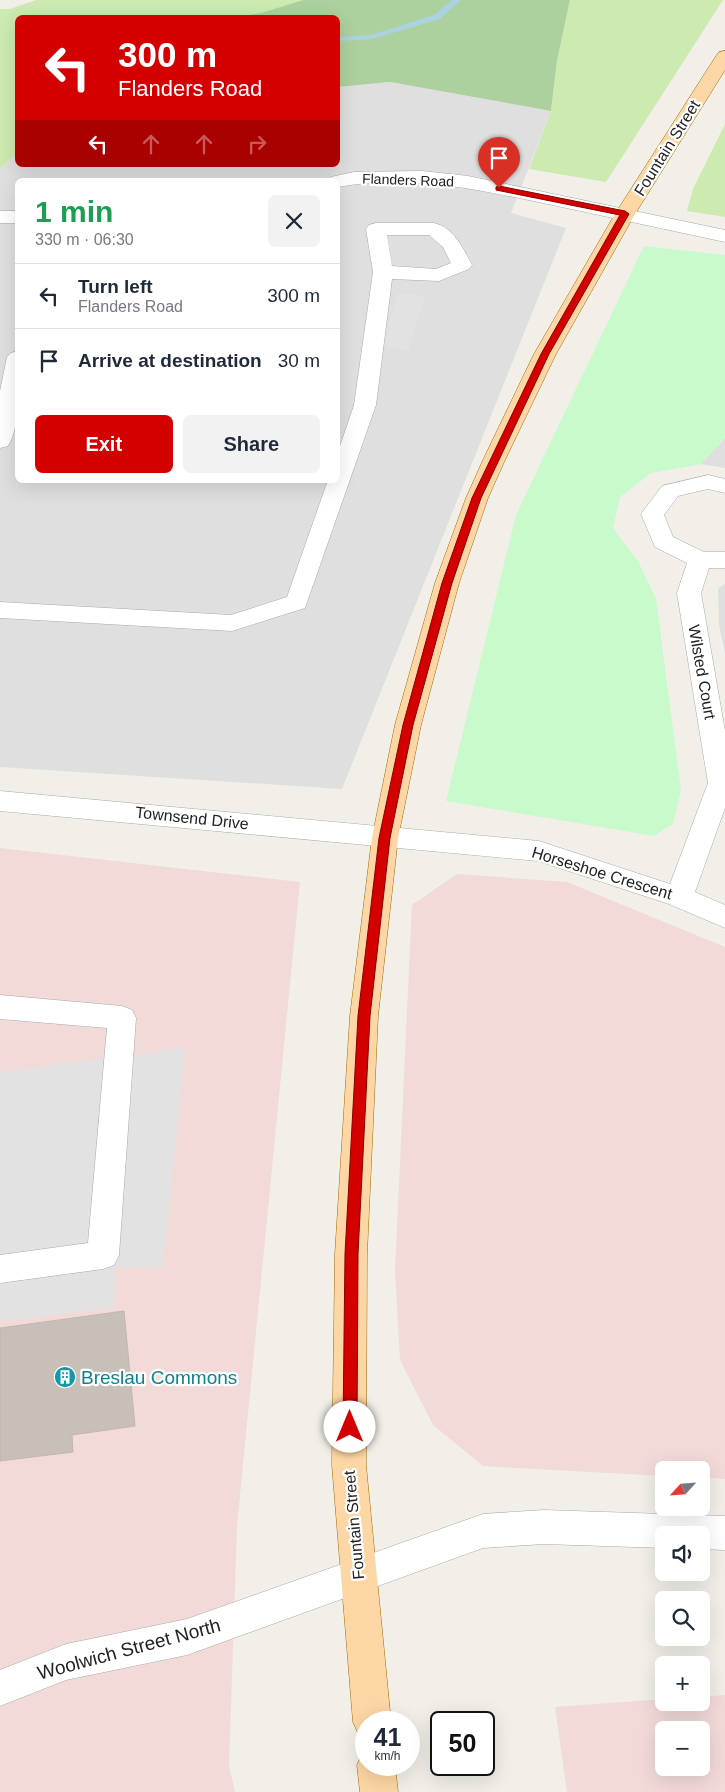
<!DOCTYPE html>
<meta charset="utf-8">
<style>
body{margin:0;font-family:Arial,sans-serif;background:#f2f2f3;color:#1f2937;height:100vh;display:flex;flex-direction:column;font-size:19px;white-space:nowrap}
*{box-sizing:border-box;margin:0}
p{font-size:16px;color:#747a83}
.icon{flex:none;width:28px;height:28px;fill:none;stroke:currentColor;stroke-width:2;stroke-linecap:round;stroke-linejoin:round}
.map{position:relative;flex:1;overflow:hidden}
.details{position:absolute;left:15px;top:178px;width:325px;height:305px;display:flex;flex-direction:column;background:#fff;border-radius:8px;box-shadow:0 5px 20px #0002}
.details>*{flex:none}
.top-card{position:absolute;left:15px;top:15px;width:325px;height:152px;border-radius:8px;box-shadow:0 5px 20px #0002;background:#d40000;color:#fff;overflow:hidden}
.needle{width:32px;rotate:244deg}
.buttons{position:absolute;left:655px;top:1461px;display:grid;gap:10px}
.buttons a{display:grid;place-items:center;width:55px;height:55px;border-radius:8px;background:#fff;box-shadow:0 5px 20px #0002;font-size:25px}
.speed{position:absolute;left:355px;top:1711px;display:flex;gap:10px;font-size:25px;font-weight:700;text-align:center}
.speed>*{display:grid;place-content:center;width:65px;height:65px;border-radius:50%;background:#fff;box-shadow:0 5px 20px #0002;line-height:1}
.speed small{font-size:12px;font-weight:400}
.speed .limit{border:2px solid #111;border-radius:8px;background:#fff;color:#111}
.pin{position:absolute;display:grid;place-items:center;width:42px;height:42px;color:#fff;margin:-51px -21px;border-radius:50% 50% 50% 0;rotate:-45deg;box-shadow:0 0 5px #0007}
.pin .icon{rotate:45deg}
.me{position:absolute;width:55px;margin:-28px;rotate:0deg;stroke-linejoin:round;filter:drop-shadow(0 0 4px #0008)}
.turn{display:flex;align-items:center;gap:18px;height:105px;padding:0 20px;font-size:22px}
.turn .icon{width:65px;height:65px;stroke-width:2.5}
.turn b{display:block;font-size:35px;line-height:42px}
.lanes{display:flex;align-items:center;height:48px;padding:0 20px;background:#0003;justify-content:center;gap:25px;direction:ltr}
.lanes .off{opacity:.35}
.round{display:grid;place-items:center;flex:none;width:52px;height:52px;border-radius:8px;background:#f2f2f3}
.head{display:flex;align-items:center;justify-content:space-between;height:85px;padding:0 20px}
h1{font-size:30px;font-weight:600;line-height:38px;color:#1e9e55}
.action{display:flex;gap:10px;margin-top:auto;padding:10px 20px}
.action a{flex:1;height:58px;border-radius:8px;background:#d40000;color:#fff;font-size:20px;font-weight:600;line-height:58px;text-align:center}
.action a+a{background:#f2f2f3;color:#1f2937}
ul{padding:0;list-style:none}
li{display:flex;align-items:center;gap:15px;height:65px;padding:0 20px;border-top:1px solid #e0e1e3}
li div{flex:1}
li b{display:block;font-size:19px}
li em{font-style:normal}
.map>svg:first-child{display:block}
.residential{fill:#e0dfdf;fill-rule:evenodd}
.commercial{fill:#f2dad9;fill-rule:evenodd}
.grass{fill:#cdebb0}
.forest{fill:#add19e}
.park{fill:#c8facc}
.parking{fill:#e2e2e2}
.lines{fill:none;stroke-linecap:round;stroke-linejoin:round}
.stream{fill:#aad3df;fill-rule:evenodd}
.building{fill:#c7bfb8;stroke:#c4b6ab}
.minor-casing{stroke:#a9a9a9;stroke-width:1}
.major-casing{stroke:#a06b00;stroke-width:1}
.minor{fill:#fff;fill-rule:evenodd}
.major{fill:#fcd6a4;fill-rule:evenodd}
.route{fill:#d40000;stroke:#8a0000}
.labels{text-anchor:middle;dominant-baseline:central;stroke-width:4.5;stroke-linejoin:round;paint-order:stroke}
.far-street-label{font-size:14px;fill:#222;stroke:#fff}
.street-label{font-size:16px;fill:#222;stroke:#fff}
.near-culture-label{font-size:19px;fill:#0d838f;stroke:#fff;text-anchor:start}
.near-street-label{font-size:19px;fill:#222;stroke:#fff}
</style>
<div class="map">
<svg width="725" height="1792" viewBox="0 0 725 1792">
<rect width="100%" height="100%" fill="#f2efe9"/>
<g class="residential">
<path d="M390,82l161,29 -40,102 55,15 -224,561 -342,-22v-598l17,-16 1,12h320v-78zM18,180h320v300h-320z"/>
<path d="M725,438v30l-24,-4z"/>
<path d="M725,584v70l-6,-30 -1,-36z"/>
</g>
<g class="commercial">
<path d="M0,848l300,34 -63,644 -8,240 6,26h-235z"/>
<path d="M457,874l110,8 158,65v532l-24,-2v-7h-37v6l-181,-10 -50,-41 -33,-65 -5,-90 17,-365z"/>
<path d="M725,1695v97h-158l-12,-85 109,-8v3h37v-5zM664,1730h37v38h-37z"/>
</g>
<g class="grass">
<path d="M36,0h267l-42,13 -30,4 -213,1 -1,135 -17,16v-160h10z"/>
<path d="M570,0h153l-117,182 -77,-13 22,-58 6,-50z"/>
<path d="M725,124v93l-38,-6 6,-22z"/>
</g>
<path class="forest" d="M303,0h267l-13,61 -6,50 -161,-29 -52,5v-69l-107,-1 30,-4z"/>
<path class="park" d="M644,246l81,9v183l-24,26 -50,9 -31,24 -7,31 26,35 17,36 25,191 -8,34 -19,12 -208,-35 70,-286z"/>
<g class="parking">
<path d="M398,293l27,3 -16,54 -28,-4z"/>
<path d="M185,1048l-22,218 -47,2 -3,40 -113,13v-249z"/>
</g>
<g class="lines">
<path class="stream" d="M452,0h9l-21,19 -68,20 -34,2v-4l33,-2 63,-20z"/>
</g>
<path class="building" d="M124,1311l11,115 -63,9 1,17 -73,9v-133z"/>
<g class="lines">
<g class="minor-casing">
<g id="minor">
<path d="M422,171l46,5 257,54v12c-56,-12 -112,-24 -168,-36 -72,-15 -146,-33 -219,-19v-7h-9l2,-3 23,-5z"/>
<rect x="0" y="211" width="18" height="12"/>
<path d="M376,223h58c20,5 29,25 38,42l-3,4 -30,12 -47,-2 -16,126 -71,203 -73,23 -232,-13v-16l231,13 56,-18 41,-117h10v-28l16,-47 19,-133 -7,-43 3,-4zM387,235h42l14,12 8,16 -15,6 -44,-3z"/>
<path d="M18,351c0,25 4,74 -10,95l-8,2v-57l7,-34 4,-4z"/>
<path d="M708,475l17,4v14l-17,-4 -30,7 -14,19 9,22 31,15h21v16h-16l-8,25 24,138v77l-30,84 30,13v23l-56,-24 -131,-43 -538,-50v-20l539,50 131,43 38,-101 -31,-190 10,-30 -32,-16 -14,-33 21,-28z"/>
<path d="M0,995l122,11 10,4 4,8 -17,237 -5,10 -11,4 -103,14v-28l88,-12 19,-215 -107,-9z"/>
<path d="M544,1510l181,6v34l-24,-1v-14h-37v13l-120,-4 -61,4 -296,107 -121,25 -66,26v-36l66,-26 121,-25 296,-105z"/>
</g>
</g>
<g class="major-casing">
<g id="major">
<path d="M725,51v19l-90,144 -79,140 -51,106 -17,38 -29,85 -38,142 -23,113 -20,178 -11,238 -1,211 25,257h-25v16l-7,-3 -6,-13 -21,-257 3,-211 15,-238 22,-178 23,-113 40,-142 31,-85 17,-38 51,-106 81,-140 101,-158 3,-4z"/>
<path d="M366,1750v15h29l3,27h-38l-3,-27 6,-13z"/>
</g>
</g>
<use href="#minor" class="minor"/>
<use href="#major" class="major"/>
</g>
<path class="route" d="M499,186l126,25 4,3 -80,140 -68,144 -29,85 -39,142 -23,113 -20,178 -12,238 -1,173 -2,4 -5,2 -5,-2 -2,-4 2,-173 13,-238 21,-178 24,-113 39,-142 30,-85 69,-144 79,-139 -124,-25v-3z"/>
<defs>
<g id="building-disc" transform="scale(1.125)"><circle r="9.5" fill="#0f9aa8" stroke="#fff"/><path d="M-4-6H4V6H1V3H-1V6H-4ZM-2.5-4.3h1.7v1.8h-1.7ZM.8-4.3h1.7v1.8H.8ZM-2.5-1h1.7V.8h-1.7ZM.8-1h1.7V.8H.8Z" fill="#fff"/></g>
</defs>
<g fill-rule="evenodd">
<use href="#building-disc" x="65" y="1377"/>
</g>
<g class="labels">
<g class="far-street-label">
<text transform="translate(408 180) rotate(2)">Flanders Road</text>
</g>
<g class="street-label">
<text transform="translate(667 148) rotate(-58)">Fountain Street</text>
<text transform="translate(702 672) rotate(80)">Wilsted Court</text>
<text transform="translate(192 818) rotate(6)">Townsend Drive</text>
<text transform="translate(602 873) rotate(17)">Horseshoe Crescent</text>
<text transform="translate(354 1525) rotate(-95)">Fountain Street</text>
</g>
<g class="near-culture-label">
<text x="81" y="1377">Breslau Commons</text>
</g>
<g class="near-street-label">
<text transform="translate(129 1649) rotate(-15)">Woolwich Street North</text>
</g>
</g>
</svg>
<div class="buttons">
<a><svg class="needle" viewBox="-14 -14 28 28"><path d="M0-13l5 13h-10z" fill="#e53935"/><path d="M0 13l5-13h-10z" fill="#747a83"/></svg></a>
<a><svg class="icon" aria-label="sound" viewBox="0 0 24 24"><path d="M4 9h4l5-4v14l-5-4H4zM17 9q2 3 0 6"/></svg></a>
<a><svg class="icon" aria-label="search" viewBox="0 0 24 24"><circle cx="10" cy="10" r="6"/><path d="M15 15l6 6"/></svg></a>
<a>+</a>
<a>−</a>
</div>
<div class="speed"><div>41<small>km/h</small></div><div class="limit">50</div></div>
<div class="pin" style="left:499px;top:188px;background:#d93025"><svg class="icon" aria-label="arrive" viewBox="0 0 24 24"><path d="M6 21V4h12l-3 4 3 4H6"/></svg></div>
<svg class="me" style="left:350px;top:1427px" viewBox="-20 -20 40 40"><circle r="19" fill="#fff"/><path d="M0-13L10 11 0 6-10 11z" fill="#d40000"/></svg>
<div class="top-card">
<div class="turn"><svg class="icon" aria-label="left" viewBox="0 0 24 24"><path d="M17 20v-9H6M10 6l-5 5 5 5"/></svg><div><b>300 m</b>Flanders Road</div></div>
<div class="lanes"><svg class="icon" aria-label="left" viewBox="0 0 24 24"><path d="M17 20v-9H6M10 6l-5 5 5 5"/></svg><svg class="icon off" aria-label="ahead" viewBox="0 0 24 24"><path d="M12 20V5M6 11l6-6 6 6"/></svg><svg class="icon off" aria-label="ahead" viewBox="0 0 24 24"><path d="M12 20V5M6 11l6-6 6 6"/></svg><svg class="icon off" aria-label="right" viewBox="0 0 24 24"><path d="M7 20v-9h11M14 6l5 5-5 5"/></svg></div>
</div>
<section class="details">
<div class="head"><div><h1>1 min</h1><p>330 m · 06:30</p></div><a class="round"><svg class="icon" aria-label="close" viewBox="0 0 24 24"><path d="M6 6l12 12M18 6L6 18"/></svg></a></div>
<ul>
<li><svg class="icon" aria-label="left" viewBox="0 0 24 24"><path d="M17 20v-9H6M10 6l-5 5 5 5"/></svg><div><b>Turn left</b><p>Flanders Road</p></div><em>300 m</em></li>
<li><svg class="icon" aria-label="arrive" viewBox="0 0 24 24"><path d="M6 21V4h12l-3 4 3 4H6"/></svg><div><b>Arrive at destination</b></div><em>30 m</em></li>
</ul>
<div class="action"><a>Exit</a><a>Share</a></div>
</section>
</div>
